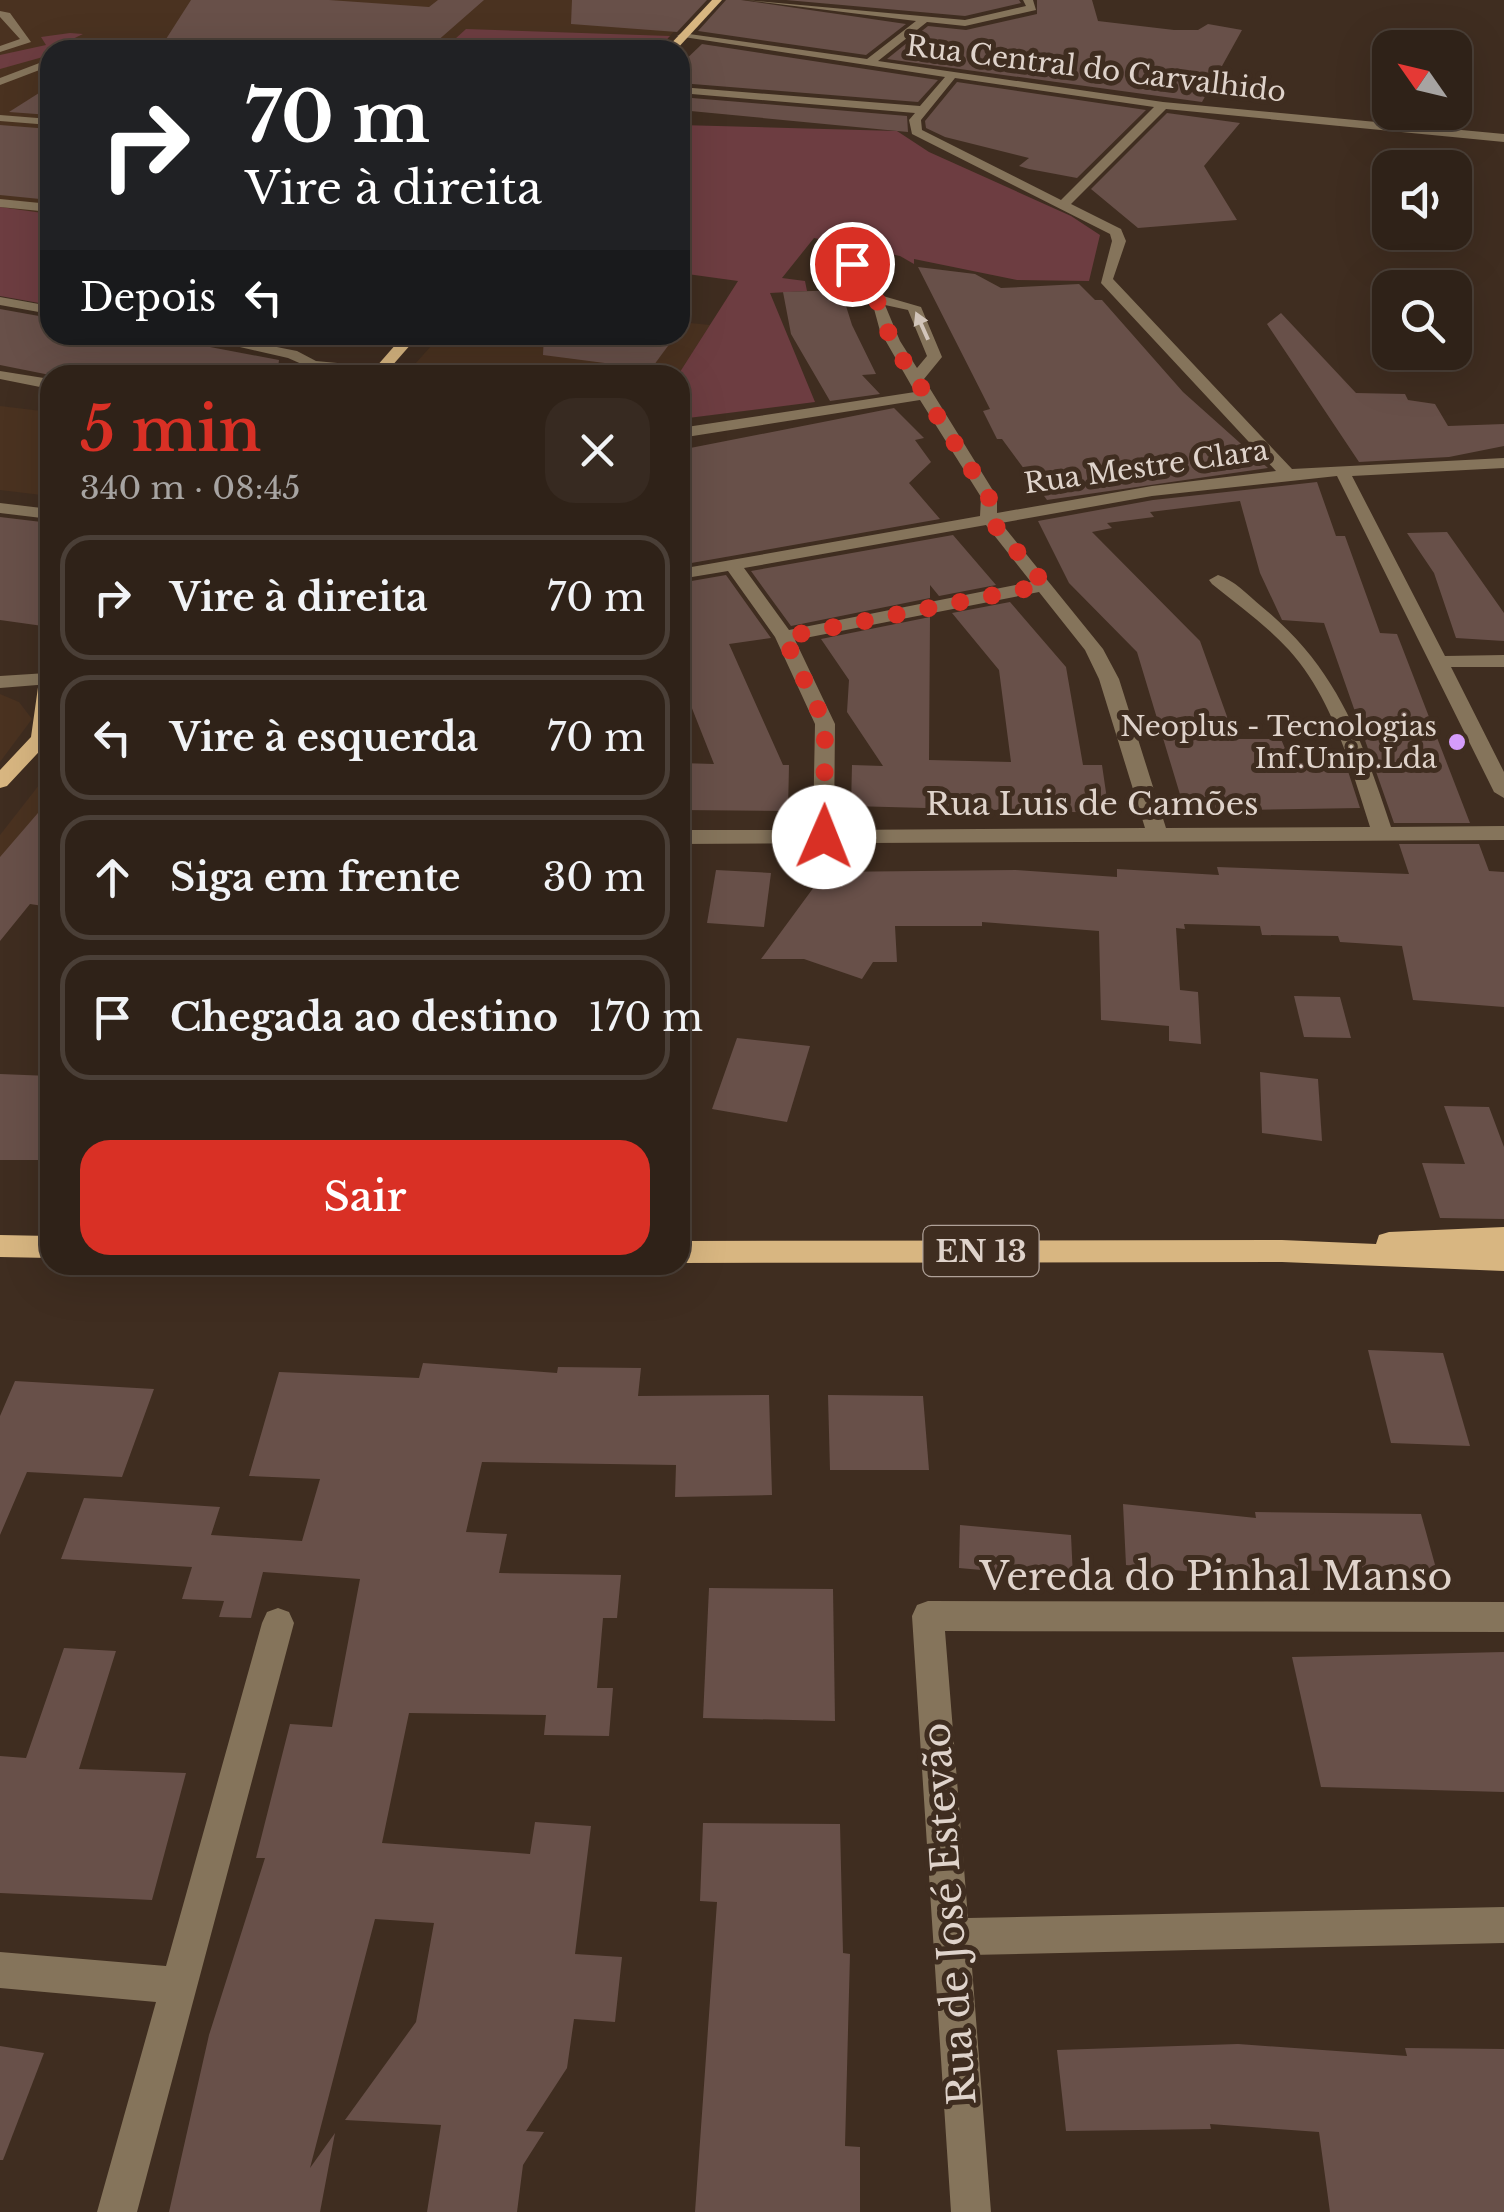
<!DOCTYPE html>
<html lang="pt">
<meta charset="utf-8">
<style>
body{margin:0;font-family:"Libre Baskerville",serif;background:#372a21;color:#f1f3f6;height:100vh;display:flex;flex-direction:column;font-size:38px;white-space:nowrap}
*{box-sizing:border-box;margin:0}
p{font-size:32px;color:#a7a4a2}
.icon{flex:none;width:55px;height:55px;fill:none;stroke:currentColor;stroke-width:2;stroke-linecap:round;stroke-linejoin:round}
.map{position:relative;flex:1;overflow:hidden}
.drawer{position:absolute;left:40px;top:365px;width:650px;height:910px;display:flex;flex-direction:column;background:#2f2218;border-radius:30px;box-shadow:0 10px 40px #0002,0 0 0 2px #4a3f37}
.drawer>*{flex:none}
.guide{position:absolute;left:40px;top:40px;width:650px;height:305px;border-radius:30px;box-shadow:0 10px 40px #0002,0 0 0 2px #4a3f37;background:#202124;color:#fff;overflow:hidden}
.needle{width:65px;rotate:304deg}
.fabs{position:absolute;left:1372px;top:30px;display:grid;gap:20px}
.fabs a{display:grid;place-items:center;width:100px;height:100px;border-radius:20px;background:#2f2218;box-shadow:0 10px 40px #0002,0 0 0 2px #4a3f37;font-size:50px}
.pin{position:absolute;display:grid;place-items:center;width:85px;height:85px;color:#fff;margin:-42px;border:5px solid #fff;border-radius:50%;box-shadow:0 2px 10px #0007}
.me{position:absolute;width:110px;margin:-55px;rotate:1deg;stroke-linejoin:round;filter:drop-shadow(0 0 8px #0008)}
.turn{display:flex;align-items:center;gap:35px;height:210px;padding:0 40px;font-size:45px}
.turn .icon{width:130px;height:130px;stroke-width:2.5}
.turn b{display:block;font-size:70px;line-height:85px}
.then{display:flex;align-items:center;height:95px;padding:0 40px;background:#0003;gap:20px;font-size:38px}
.round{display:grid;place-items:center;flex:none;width:105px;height:105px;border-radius:30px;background:#372a21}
.head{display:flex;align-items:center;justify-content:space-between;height:170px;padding:0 40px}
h1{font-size:60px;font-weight:600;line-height:75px;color:#d93025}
.cta{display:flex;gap:20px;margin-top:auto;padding:20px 40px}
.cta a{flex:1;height:115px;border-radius:30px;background:#d93025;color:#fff;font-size:40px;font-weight:600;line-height:115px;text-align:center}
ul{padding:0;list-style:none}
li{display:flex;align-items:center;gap:30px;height:125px;margin:0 20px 15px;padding:0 20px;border:5px solid #4a3f37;border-radius:30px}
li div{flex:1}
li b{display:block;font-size:38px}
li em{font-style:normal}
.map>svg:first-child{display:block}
.built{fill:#4a3220}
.green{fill:#6d3d41}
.building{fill:#685049}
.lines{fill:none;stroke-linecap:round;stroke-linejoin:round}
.minor{fill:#85745b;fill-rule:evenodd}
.major{fill:#d8b681;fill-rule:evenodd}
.oneway{fill:#d2c5ba}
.route{stroke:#d93025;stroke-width:18;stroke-dasharray:0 32.4}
.poi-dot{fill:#d59cfb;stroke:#3f2d20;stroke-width:4}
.labels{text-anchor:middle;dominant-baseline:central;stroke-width:10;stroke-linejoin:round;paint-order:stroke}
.far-street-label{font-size:28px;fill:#dfd3cb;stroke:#3f2d20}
.far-poi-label{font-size:28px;fill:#dfd3cb;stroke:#3f2d20;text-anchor:end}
.shield{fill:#3f2d20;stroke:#afa198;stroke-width:2.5}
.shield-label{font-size:30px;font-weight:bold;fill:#dfd3cb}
.street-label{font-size:32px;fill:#dfd3cb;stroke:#3f2d20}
.near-street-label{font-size:38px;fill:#dfd3cb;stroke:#3f2d20}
</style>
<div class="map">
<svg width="1504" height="2212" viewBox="0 0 1504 2212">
<rect width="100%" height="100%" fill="#3f2d20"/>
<g class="built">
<path d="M0,0h641l51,12 -35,38h-607v250l-50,-9z"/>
<path d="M680,322l30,3 -32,50h-273l36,-40h239z"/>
<path d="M0,406l50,6v84l-50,-6z"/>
<path d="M0,694l19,8 13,17 -32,43z"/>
<path d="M50,771v105l-50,-7v-34z"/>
</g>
<g class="green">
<path d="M466,29l204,7 -13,14h-214z"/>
<path d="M70,33l13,1 -33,16v5l-50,14v-14l46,-10 -5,-8z"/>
<path d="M680,125l217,6 32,21 142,64 29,19 -11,46 -72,-1 -103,-21v5l-14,-8 -86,-18 -32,40 23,3 2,10 -37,2 45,109 -135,17 -2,-44 60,-94 -58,-8z"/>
<path d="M0,207l50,7v91l-50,-9z"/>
</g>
<g class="building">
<path d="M191,0h138l100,7 9,-7h46l-57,50h-268z"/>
<path d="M572,0h135l-30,32 -106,-8z"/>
<path d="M726,0h15l165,24 -40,31 -168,-24z"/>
<path d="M786,0h233l2,3 -56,13z"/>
<path d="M1037,0h55l6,21 76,9h24l10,-6 34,6 -40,72 -315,-43 41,-33 38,4 71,-16z"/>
<path d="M702,44l236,36 -20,22 -238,-19v-18z"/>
<path d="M957,82l189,28 -69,68 -48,-9 -10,-3 10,-8 -84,-21 -19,-9 -1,-7z"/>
<path d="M50,86v29l-41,-3z"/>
<path d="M680,97l227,19 1,16 -228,-22z"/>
<path d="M1167,113l73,10 -36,43 33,54 -99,8 -47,-39z"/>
<path d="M0,125l50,4v71l-50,-5z"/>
<path d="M918,267l57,7 26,14 78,-4 16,16h7l81,92 85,76 -221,32 -45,-61h-5l-14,-28 7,-2z"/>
<path d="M841,290l11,35 24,49 -14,1 18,19 -50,7 -39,-67 -8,-42z"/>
<path d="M0,309l50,9v17h97l132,25 -2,15h-227l-50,-10z"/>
<path d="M1281,313l75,80 49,1 3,6 27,4 13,22 56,-2v22l-55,11 -90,5 -92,-138z"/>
<path d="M544,335h132l-25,34 -108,-14z"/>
<path d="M894,408l30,30 -9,2 16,22 -22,21 31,36 -260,46v-115z"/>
<path d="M1317,482l19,54h9l35,97 17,1 73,189h-76l-70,-200 -42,-3 -22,-47 -20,-72 -90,11 4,5 -47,6 5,5 -20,4 108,109 35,98h46l10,24 54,-1 15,46 -175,3 -48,-159 -68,-69 -31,-62 115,-21z"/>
<path d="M0,517l50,6v104l-50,-7z"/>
<path d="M1447,532l57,81v28l-48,-3 -22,-65 -27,-40z"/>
<path d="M953,535l43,50 -57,11 -9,-11v13l-139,28 -40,-55z"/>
<path d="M726,575l45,63 -42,6 54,121h6l-1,46 -108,-1v-47l34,1 -34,-86v-95z"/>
<path d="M1010,602l56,65 17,98h19l7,48 -258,-7 1,-41 31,1 -36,-54 2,-32 -28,-41 109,-22 -1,143 82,2 -12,-92 -47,-57z"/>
<path d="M50,799v108l-20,-3 -30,37v-84z"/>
<path d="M1399,844h80l10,27 15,1v135l-91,-7 -11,-54 -62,-4 -2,-6 -76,-1 -2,-9 -76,-2 1,5 -9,-1 4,62 18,2 3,52 -32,-3v-15l-68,-6 -2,-89 -117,-9v4h-87l2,36h-24l-11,17 -58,-20h-43l64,-87 191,-2 101,7v-8l102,6 -2,-8 192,7z"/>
<path d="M716,870l55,3 -7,54 -57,-4z"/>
<path d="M1294,996l46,1 11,41 -47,-1z"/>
<path d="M737,1038l73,8 -23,76 -75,-13z"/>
<path d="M1260,1072l58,7 4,62 -60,-8z"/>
<path d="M0,1074l50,2v84h-50z"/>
<path d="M1444,1106l45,1 15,40v72l-64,-1 -18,-55 43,1z"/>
<path d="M1368,1350l75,3 27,93 -79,-3z"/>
<path d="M423,1363l134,10 1,-6 83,1 -3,28 131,-1 3,100 -97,2 1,-32 -194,-3 -16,70 41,2 -8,39 122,2 -4,43h-14l-6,70h16l-4,48 -65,-1 2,-20 -137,-2 -27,130 148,11 5,-32 56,4 -16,128 47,3 -7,65 -41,-3 -7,49 -41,63 18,1 -21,33 -6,47h-90l14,-87 -96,-5 71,-98 18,-99 -59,-4 -65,249 25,-35 -15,79h-151l40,-177 56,-177h-9l34,-134 42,3 28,-148 -97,-7 -12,46 -32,-1 5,-16 -42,-2 10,-32 -131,-8 23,-61 136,9 -9,28 91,6 18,-62 -71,-3 30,-104 140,6z"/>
<path d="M15,1381l139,8 -32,88 -95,-5 -27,63v-119z"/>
<path d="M828,1395l95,1 6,74h-99z"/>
<path d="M1123,1504l133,14 -1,-6 166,2 16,58 -187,-2 1,8 -125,-13z"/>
<path d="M960,1525l111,10 2,43 -114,-10z"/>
<path d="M709,1588l124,1 2,132 -132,-3z"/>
<path d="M64,1648l52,3 -37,118 107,4 -34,127 -152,-7v-137l26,2z"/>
<path d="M1504,1652v140l-183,-5 -29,-130z"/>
<path d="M703,1823l137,1 3,129 7,1 -5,192 15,1v65h-165l22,-310 -17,-1z"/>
<path d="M1238,2044l169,12 -2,-8 99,1v163h-174l-11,-80 -109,-8 1,5 -145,2 -9,-81z"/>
<path d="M0,2046l44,7 -41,107h-3z"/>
</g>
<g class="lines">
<g class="minor">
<path d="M745,0l220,20 61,-14 -3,-6h10l3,10 -71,16 -38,-4 -49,39 285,41 341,32v8l-338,-33 -95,95 50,25 5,12 -13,38 179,190 212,-11v10l-152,8 93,180 59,-1v12h-53l53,105v26l-10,-6 -157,-316 -185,20 -151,27 102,126 16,30 47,149 204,-1c-20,-62 -37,-128 -81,-177 -23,-25 -51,-45 -77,-66l-3,-4 9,-5c16,5 30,20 43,31 76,62 100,131 130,221l113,-1v14l-824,4v-14h133l2,-106 -40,-87 -47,-66 -48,8v-10l300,-53 1,-19 -61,-97 -240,38v-10l235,-36 -35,-61 -14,-52 -19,-12v-6h10l20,13 6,22 38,11 21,50 -18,22 73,118v16l155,-27 124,-15 -175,-188 11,-42 -2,-7 -198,-100 -3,-14 6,-7 -235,-20v-6l240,19 25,-29 -268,-41 5,-3 185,26 49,-38zM955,78l199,29 -93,93 -139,-70 -1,-10zM885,305l23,5 19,46 -10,12 -17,-27zM986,525l45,57 -242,48 -45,-62zM1039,592l46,58 14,29 46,149 -311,2 1,-106 -40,-84z"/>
<path d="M0,11l10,2 21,29 -31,10v-6l20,-7 -20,-22z"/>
<path d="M50,59v7l-50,19v-7z"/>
<path d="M0,115l50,4v6l-50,-4z"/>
<path d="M0,199l50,5v8l-50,-5z"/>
<path d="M0,297l50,9v8l-50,-9z"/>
<path d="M188,335h29l80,16 19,10 64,6 7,4 -12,4 -62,-6 -25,-11z"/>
<path d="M0,371l50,8v10l-50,-10z"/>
<path d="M0,503l50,6v10l-50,-6z"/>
<path d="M47,673l3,11 -50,4v-12z"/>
<path d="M928,1601l576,1v30l-559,-1 23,287 536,-11v36l-533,12 20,257h-40l-39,-596 5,-11z"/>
<path d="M278,1608l11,4 5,11 -157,589h-40l59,-210 -156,-14v-36l166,14 96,-343 5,-11z"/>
</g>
<g class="major">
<path d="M712,0h10l-46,50h-11z"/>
<path d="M404,335h15l-35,40h-15z"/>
<path d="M50,667v73l-43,46 -7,2v-18l31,-33 9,-64z"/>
<path d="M1504,1227v22h-5h5v22l-222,-9 -602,1v-22l602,-1 94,4 3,-9 10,-3z"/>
<path d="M0,1235l50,1v22l-50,-1z"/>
</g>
</g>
<defs><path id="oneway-solid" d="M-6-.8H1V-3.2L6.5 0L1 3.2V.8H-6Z" transform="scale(2.5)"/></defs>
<use class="oneway" href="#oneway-solid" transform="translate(922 326) rotate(-114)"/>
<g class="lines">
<path class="route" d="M824,837l1,-113 -41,-87 261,-52 -57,-68 1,-20 -65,-102c-5,-15 -12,-22 -21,-35 -15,-23 -27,-56 -31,-84l-20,-12"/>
</g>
<circle class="poi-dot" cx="1457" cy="742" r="10"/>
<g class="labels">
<g class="far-street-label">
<text transform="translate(1096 69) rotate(7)">Rua Central do Carvalhido</text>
<text transform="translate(1146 467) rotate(-8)">Rua Mestre Clara</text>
</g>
<g class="far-poi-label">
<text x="1437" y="726">Neoplus - Tecnologias<tspan x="1437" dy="32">Inf.Unip.Lda</tspan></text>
</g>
<rect class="shield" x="923.5" y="1226" width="115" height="50" rx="8"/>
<g class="shield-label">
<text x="981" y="1251">EN 13</text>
</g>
<g class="street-label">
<text x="1092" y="804">Rua Luis de Camões</text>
</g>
<g class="near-street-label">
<text x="1216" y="1576">Vereda do Pinhal Manso</text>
<text transform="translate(949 1914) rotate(-94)">Rua de José Estevão</text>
</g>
</g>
</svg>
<div class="fabs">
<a><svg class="needle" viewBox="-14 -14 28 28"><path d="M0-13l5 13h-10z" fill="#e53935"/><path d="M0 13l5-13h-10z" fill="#a7a4a2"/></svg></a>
<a><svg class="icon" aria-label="sound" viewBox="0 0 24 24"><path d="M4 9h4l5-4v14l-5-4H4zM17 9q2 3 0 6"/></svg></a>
<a><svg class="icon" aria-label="search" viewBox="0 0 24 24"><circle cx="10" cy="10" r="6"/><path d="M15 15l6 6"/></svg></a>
</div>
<div class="pin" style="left:852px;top:264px;background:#d93025"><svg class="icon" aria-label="arrive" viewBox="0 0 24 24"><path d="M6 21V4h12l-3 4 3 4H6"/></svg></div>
<svg class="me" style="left:824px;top:837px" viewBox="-20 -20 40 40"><circle r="19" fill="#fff"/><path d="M0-13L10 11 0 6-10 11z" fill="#d93025"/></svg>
<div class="guide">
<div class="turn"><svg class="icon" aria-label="right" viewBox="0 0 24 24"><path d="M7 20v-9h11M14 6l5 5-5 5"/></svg><div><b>70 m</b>Vire à direita</div></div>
<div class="then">Depois<svg class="icon" aria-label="left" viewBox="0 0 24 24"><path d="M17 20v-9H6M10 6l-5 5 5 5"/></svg></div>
</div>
<section class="drawer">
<div class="head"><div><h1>5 min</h1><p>340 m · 08:45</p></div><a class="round"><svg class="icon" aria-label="close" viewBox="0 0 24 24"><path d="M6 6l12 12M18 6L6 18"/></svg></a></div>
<ul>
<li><svg class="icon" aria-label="right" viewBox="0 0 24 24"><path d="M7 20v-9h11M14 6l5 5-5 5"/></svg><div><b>Vire à direita</b></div><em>70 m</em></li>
<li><svg class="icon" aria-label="left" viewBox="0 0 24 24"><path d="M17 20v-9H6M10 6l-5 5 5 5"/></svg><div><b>Vire à esquerda</b></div><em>70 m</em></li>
<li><svg class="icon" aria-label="ahead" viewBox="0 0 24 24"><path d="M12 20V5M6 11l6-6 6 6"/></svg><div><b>Siga em frente</b></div><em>30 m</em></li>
<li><svg class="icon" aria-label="arrive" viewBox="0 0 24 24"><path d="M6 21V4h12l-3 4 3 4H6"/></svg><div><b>Chegada ao destino</b></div><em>170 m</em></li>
</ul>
<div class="cta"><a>Sair</a></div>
</section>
</div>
